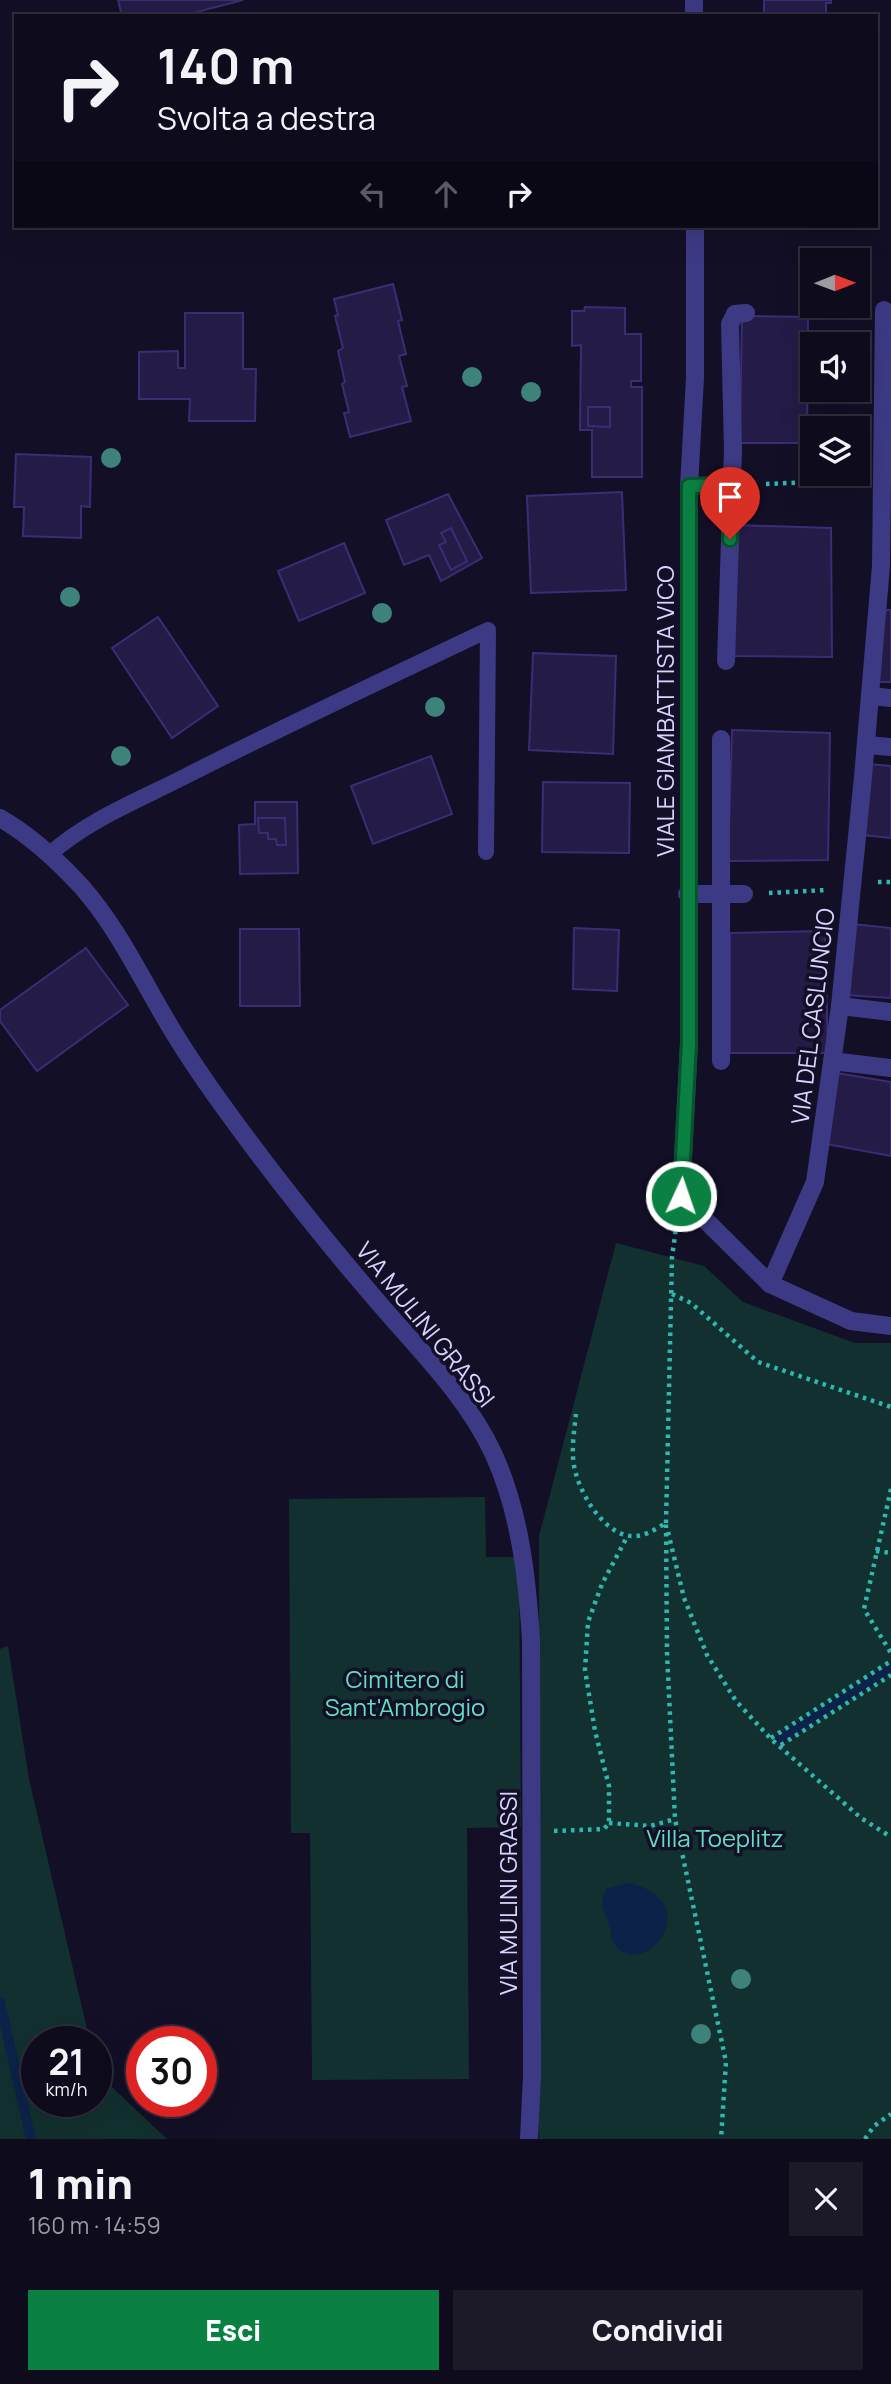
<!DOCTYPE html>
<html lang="it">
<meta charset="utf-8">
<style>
body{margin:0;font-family:Manrope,sans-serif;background:#1c1929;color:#f1f3f6;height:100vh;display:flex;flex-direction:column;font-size:26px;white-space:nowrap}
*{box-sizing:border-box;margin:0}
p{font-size:23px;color:#9b9ba3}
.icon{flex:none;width:38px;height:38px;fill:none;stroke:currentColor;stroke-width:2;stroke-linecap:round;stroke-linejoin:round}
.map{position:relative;height:2139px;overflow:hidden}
.side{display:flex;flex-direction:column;background:#0e0b1c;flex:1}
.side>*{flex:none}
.top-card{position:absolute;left:14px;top:14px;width:864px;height:214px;border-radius:0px;box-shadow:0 7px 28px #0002,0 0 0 2px #2e2b3b;background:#0e0b1c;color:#f1f3f6;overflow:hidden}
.needle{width:46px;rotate:89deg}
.controls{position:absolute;left:800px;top:248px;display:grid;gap:14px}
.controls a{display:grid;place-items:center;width:70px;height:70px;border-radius:0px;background:#0e0b1c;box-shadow:0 7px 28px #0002,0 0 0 2px #2e2b3b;font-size:35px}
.speed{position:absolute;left:21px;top:2026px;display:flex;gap:14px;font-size:35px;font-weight:700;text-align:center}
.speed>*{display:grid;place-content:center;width:91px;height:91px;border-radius:50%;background:#0e0b1c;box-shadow:0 7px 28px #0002,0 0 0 2px #2e2b3b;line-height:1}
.speed small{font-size:18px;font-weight:400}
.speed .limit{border:10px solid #d22;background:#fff;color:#111}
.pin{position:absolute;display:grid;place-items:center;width:60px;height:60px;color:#fff;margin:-72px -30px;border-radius:50% 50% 50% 0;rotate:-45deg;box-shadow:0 0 7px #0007}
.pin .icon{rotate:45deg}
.me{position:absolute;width:77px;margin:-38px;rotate:3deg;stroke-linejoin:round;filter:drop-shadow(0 0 5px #0008)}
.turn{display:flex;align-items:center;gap:24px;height:147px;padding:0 28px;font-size:32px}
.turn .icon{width:91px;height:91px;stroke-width:2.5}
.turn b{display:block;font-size:49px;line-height:60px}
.lanes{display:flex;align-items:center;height:66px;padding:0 28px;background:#0003;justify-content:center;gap:35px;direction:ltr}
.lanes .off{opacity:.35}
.round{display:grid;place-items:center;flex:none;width:74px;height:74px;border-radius:0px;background:#1c1929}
.head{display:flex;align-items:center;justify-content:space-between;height:119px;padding:0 28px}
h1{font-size:42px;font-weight:800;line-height:52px}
.button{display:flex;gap:14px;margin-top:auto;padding:14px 28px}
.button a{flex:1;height:80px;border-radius:0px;background:#0b8043;color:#fff;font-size:28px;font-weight:800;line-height:80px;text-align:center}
.button a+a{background:#1c1929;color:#f1f3f6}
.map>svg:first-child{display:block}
.green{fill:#12302f}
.water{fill:#0c2248}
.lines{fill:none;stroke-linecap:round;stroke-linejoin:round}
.stream{stroke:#0c2248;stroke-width:10}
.building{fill:#241b47;stroke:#3b2d73;stroke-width:2}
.path{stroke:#2fb8b0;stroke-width:4.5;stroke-dasharray:3.5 5;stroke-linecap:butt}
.lane{stroke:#3d3a85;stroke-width:16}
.street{stroke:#3d3a85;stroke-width:18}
.tree{fill:#3d827b}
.route-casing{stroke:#07532c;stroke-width:18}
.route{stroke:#0b8043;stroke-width:12}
.labels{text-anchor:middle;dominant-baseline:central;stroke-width:7;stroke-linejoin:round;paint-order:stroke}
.street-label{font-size:24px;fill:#d9d4ff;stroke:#130f26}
.park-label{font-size:24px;fill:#5fe0c0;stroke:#130f26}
</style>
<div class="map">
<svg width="891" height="2139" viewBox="0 0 891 2139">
<rect width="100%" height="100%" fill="#130f26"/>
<g class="green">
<path d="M616,1243l88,23 39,36 112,41h36v796h-352v-603z"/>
<path d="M485,1497l1,60h33l2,270 -54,1 2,251 -157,1 -2,-247h-19l-2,-334z"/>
<path d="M8,1646l21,133 61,263h-53v60h59v-37l3,10 68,64h-167v-490z"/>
</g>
<path class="water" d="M630,1883c80,21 12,99 -15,62 -4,-6 -5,-14 -6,-21 -5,-16 -12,-20 -2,-36z"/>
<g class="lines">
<g class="stream">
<path d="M780,1739l111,-71"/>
<path d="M0,2002l31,137"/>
</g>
</g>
<g class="building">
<path d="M118,0h125l-62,16h-59z"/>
<path d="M764,0h67v3h-5v13h-62z"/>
<path d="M393,284l9,36 -4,1 8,33 -7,2 8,30 -5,1 9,34 -61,16 -6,-24 5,-1 -7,-28 3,-2 -7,-31 5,-3 -8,-32 3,-1 -4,-16z"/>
<path d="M585,307l40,1v26h16v47h-10v6h11v90h-50v-47h-12l1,-85 -9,1v-35h12z"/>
<path d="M185,313h58v56h13l-1,52h-66l1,-22h-51v-47l39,-1v17h7z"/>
<path d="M742,316l66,1 -1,126h-67z"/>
<path d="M588,407h22v20l-22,-1z"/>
<path d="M16,454l75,3 -1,50 -9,-1v32l-58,-2 1,-29h-10z"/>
<path d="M622,492l4,98 -95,3 -4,-97z"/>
<path d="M448,494l34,64 -41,23 -12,-26 -25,10 -18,-45z"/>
<path d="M736,525l95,3 1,129 -98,-1z"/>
<path d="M451,528l16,33 -16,9 -12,-25 7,-3 -5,-9z"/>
<path d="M344,543l21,50 -66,28 -21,-50z"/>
<path d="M882,610h9v72h-16z"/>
<path d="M158,617l60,89 -46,32 -60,-90z"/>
<path d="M533,653l83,3 -3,98 -84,-4z"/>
<path d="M732,730l98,3 -2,127 -100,1z"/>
<path d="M431,756l21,58 -79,30 -22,-58z"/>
<path d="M869,764l22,2v72l-28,-3z"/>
<path d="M543,782l87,1 -1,70 -87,-1z"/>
<path d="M255,802h42l1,71 -58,1 -1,-49 16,-1z"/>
<path d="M258,818h27l1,27h-9l-1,-6h-8v-6h-9z"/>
<path d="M852,924l39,4v70l-46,-3z"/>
<path d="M574,928l45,2 -2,61 -44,-2z"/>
<path d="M240,929h59l1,77h-60z"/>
<path d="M825,931l3,122h-98v-120z"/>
<path d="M86,948l42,57 -91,66 -37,-50v-11z"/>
<path d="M837,1073l54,9v74l-65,-12z"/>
</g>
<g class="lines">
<g class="path">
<path d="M766,484l93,-4"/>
<path d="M878,882h13"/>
<path d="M769,893l58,-3"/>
<path d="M672,1294l19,9 67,59 133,45"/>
<path d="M576,1414c-2,19 -6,41 0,60 7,26 35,70 66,61 8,-2 17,-8 24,-12l1,130 8,166 51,243 -5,77"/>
<path d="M891,1489l-27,120 27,44"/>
<path d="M666,1523l6,-266 4,-29"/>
<path d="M668,1532l16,66 23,57 29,46 35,38 90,79 30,19"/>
<path d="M876,1551l15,2"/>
<path d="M771,1738l120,-77"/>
<path d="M781,1745l110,-70"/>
<path d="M609,1823l41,3 25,-7"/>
<path d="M554,1831l50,-2 5,-6v-37l-14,-55 -10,-61 3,-48 14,-38 25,-47"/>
<path d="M865,2139l9,-13 17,-12"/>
</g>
<path class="lane" d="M50,854c38,-34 89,-54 134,-77 100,-51 203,-99 304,-147l-2,222"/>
<g class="street">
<path d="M694,0v16"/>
<path d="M695,226v152l-6,108v557l-8,153 89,88 81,37 40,5"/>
<path d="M689,486l55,-1"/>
<path d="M726,661l7,-211 -3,-126 5,-10 11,-1"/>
<path d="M870,696l21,2"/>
<path d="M721,739v322"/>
<path d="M866,745l25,2"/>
<path d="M0,818c30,17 57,42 81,68 39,44 62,97 93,147 14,23 29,45 44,66 48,67 100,133 154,196 42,50 94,99 122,160 26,58 33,121 37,185l1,435 -3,64"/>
<path d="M687,894h57"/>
<path d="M840,1006l51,6"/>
<path d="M832,1061l59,7"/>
<path d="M770,1284l45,-102 25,-176 23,-229 18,-211 3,-256"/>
</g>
</g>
<g class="tree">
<circle cx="472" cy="377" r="10"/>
<circle cx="531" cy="392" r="10"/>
<circle cx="111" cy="458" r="10"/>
<circle cx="70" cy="597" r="10"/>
<circle cx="382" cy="613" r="10"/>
<circle cx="435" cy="707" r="10"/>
<circle cx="121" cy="756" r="10"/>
<circle cx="741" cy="1979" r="10"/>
<circle cx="701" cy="2034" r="10"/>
</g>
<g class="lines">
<g class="route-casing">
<path id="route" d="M681,1196l8,-153v-557l43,-1 -2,54"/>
</g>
<use href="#route" class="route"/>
</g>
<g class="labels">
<g class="street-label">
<text transform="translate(664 711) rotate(-90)">VIALE GIAMBATTISTA VICO</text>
<text transform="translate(812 1016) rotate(-83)">VIA DEL CASLUNCIO</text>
<text transform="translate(426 1324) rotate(51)">VIA MULINI GRASSI</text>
<text transform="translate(507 1893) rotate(-90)">VIA MULINI GRASSI</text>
</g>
<g class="park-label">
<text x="405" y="1678">Cimitero di<tspan x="405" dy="28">Sant'Ambrogio</tspan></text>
<text x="715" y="1837">Villa Toeplitz</text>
</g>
</g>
</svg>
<div class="controls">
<a><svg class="needle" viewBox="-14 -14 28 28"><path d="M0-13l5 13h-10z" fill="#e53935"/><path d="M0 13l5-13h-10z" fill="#9b9ba3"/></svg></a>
<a><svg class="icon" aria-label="sound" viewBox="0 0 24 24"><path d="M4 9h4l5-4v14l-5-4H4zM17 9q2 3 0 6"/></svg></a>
<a><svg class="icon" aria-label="layers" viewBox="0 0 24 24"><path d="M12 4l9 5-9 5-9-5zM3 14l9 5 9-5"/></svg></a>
</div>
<div class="speed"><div>21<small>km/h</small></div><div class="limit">30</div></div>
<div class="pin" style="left:730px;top:539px;background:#d93025"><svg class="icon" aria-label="arrive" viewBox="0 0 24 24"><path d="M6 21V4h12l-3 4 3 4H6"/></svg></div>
<svg class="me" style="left:681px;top:1196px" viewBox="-20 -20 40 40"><circle r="17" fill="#0b8043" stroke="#fff" stroke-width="3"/><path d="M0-11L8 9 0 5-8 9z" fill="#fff"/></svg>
<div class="top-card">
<div class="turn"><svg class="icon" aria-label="right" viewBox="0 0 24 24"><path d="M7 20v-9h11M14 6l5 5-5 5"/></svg><div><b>140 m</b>Svolta a destra</div></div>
<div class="lanes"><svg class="icon off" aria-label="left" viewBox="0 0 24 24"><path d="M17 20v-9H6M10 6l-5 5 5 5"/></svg><svg class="icon off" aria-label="ahead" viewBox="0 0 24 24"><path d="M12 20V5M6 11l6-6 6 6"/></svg><svg class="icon" aria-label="right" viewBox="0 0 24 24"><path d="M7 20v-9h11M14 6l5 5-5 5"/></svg></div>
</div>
</div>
<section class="side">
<div class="head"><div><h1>1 min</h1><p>160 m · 14:59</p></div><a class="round"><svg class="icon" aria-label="close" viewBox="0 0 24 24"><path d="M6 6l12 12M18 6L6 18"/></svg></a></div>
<div class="button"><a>Esci</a><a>Condividi</a></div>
</section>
